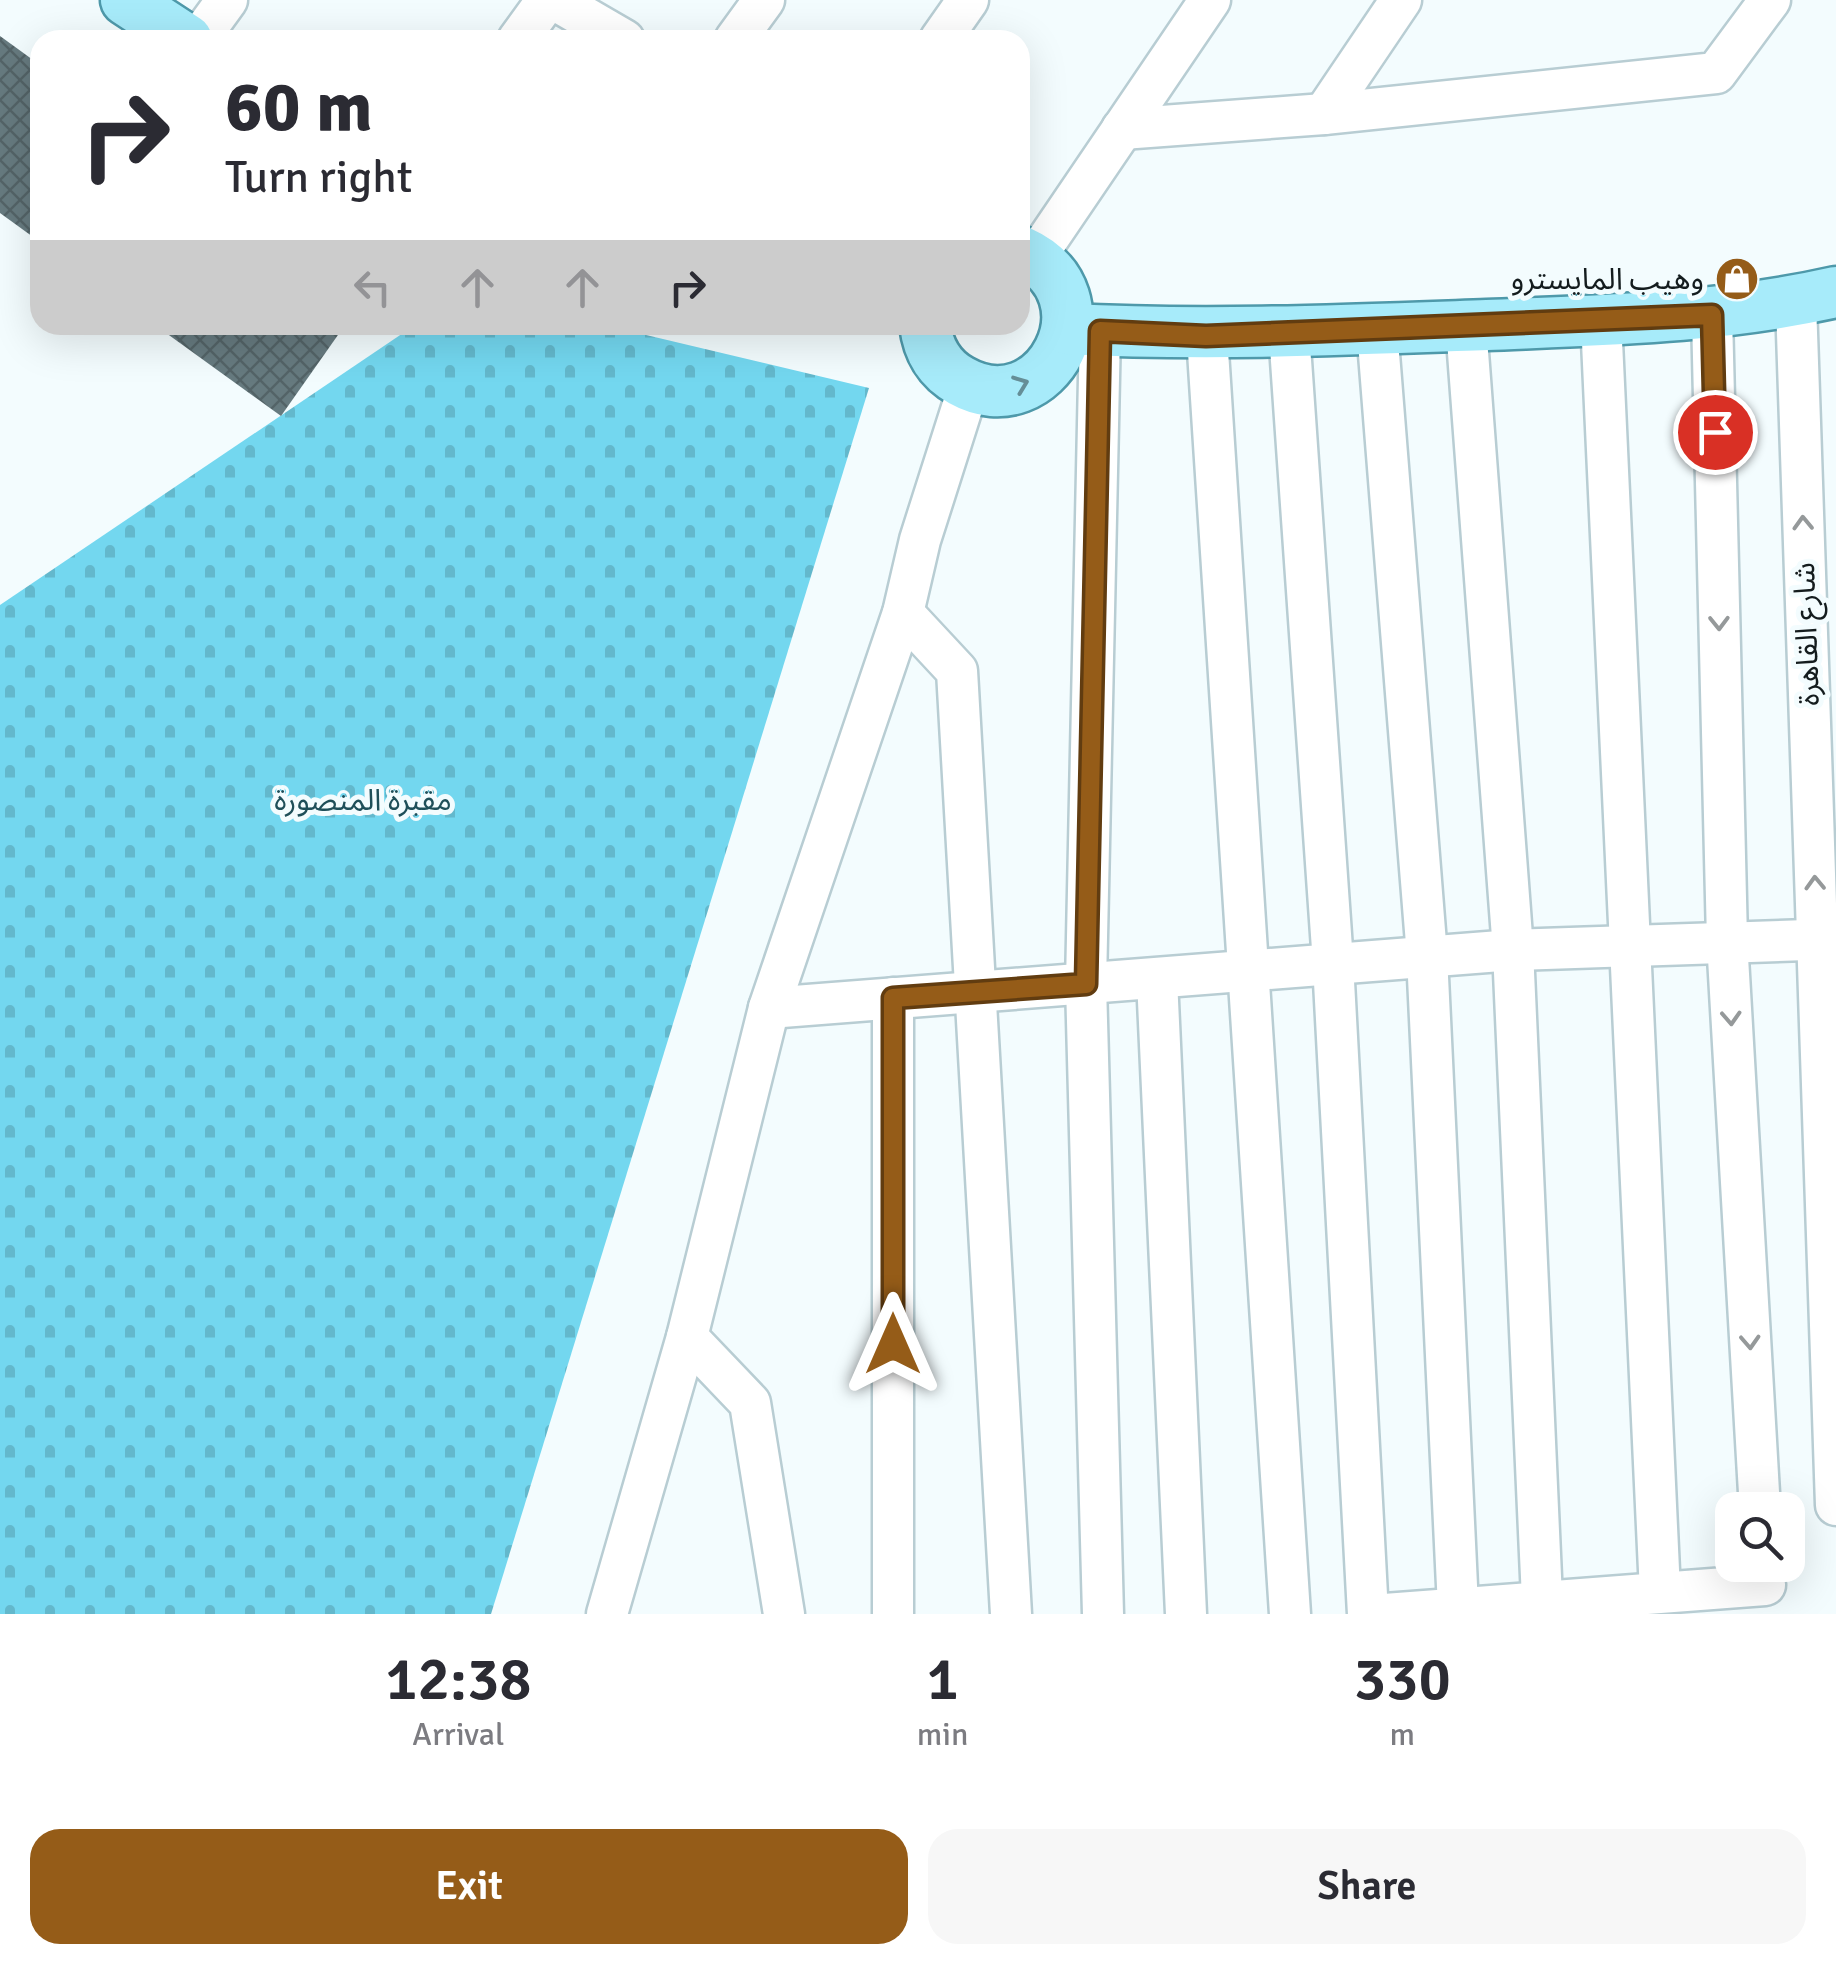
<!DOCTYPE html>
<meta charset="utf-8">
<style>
body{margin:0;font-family:Signika,"Noto Sans Arabic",sans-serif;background:#f7f7f7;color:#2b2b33;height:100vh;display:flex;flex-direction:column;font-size:38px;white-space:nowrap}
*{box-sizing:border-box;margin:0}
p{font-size:32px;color:#7c7c81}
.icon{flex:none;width:55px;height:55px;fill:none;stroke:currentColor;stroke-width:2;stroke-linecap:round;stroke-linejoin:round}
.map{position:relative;height:1614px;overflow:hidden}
.details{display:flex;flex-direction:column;background:#fff;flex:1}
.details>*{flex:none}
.top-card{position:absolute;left:30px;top:30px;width:1000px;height:305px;border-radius:30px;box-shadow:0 10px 40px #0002;background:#fff;color:#2b2b33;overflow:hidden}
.tools{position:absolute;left:1715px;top:1492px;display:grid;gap:20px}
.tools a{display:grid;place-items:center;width:90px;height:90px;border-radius:20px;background:#fff;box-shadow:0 10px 40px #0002;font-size:50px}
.pin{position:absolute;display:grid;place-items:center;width:85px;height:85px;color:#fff;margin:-42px;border:5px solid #fff;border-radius:50%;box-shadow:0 2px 10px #0007}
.me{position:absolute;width:110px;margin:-55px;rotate:0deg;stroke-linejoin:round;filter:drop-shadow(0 0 8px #0008)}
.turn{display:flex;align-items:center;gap:35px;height:210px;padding:0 30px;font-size:45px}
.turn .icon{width:130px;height:130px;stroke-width:2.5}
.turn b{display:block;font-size:70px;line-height:85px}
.lanes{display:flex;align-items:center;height:95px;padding:0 30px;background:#0003;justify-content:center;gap:50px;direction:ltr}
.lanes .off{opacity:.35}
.eta{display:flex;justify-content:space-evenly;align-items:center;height:170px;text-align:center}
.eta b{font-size:60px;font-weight:600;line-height:70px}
.primary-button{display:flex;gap:20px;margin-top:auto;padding:20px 30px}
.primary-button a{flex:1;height:115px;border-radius:30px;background:#955c18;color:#fff;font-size:40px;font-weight:600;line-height:115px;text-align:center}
.primary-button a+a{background:#f7f7f7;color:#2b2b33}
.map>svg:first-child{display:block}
.cemetery{fill:url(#cemetery-stones)}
.building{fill:url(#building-cross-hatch)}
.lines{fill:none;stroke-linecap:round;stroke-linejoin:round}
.minor-casing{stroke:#b8cdd3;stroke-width:45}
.major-casing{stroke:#4e99aa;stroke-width:55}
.minor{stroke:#fff;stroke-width:40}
.major{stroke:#a7ebfa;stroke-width:50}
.oneway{stroke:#658e97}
.oneway2{stroke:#95999a}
.route-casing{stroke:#613c10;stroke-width:25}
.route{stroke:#955c18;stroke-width:18}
.labels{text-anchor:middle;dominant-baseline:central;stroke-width:10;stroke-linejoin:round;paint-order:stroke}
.poi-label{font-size:30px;fill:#141c1e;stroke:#f3fcfe;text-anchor:end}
.street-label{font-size:30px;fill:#141c1e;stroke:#f3fcfe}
.park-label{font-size:30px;fill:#1f4f59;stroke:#f3fcfe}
</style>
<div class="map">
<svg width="1836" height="1614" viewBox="0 0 1836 1614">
<defs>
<pattern id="cemetery-stones" width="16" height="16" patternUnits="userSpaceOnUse" patternTransform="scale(2.5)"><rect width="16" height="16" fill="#73d7ef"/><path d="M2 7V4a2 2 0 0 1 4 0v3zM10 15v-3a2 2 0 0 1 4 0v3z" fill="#63b8cc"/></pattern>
<pattern id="building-cross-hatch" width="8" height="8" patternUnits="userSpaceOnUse" patternTransform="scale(2.5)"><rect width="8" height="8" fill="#667a7f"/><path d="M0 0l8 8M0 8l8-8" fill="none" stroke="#536367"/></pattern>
</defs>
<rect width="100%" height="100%" fill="#f3fcfe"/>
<path class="cemetery" d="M415,325h189l265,63 -378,1226h-491v-1009z"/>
<g class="building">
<path d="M0,36l40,29v177l-40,-29z"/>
<path d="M155,325h190l-64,91z"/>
</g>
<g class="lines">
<g class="minor-casing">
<g id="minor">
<path d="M555,0l69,40"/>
<path d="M198,40l29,-40"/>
<path d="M518,40l29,-40"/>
<path d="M735,40l29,-40"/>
<path d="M940,40l28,-40"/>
<path d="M1324,114l77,-114"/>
<path d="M1122,129l202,-15 392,-41 54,-73"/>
<path d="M1035,258l175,-258"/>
<path d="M1796,303l40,1202"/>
<path d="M1712,315l15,625 33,570"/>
<path d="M1601,320l59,1272"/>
<path d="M1466,326l47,624 29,649"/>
<path d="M1377,329l50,627 31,651"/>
<path d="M1100,331l-14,653 17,630"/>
<path d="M1289,332l44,631 35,651"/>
<path d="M1207,336l83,1278"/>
<path d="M903,613l54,58 54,943"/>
<path d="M1157,979l29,635"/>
<path d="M769,1008l744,-58 323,-11"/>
<path d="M687,1337l63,66 34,211"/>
<path d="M607,1614l80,-277 82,-329 134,-395 17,-73 49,-154"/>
<path d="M893,1614v-616"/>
<path d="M1385,1614l380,-29"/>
</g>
</g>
<g class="major-casing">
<g id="major">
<path d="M126,0l61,40"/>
<path d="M925,325c3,24 14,44 36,56 85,48 157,-86 59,-130"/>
<path d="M1067,329c141,7 280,1 420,-4 118,-5 234,-7 349,-33"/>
</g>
</g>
<use href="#minor" class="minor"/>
<use href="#major" class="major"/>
</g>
<defs><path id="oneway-chevron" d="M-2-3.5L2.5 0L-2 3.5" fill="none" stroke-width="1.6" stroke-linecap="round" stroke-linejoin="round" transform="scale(2.5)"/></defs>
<use class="oneway" href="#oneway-chevron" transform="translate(1021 384) rotate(-21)"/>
<g class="oneway2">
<use href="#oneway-chevron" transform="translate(1803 523) rotate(-92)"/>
<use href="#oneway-chevron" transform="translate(1719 623) rotate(89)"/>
<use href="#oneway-chevron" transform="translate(1815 883) rotate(-92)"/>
<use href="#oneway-chevron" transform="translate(1731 1018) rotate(87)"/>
<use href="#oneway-chevron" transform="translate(1750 1342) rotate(87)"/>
</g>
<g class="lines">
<g class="route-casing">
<path id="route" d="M893,1344v-346l193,-14 14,-653 106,5 506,-21 3,117"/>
</g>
<use href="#route" class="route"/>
</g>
<defs>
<g id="shop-disc" transform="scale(2.25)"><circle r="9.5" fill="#955c18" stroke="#f3fcfe"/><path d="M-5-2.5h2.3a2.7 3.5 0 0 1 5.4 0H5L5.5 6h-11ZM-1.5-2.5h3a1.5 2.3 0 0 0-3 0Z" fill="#fff"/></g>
</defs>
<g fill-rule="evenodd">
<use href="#shop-disc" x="1737" y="279"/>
</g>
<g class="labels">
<g class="poi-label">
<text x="1704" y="279">وهيب المايسترو</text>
</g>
<g class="street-label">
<text transform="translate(1807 634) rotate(-92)">شارع القاهرة</text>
</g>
<g class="park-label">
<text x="363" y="800">مقبرة المنصورة</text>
</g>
</g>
</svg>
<div class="tools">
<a><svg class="icon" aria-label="search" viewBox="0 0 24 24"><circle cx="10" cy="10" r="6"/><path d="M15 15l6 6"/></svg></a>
</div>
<div class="pin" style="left:1715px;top:432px;background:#d93025"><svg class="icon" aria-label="arrive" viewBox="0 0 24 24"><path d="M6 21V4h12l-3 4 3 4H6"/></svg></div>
<svg class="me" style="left:893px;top:1344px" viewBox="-20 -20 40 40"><path d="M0-17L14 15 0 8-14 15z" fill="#955c18" stroke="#fff" stroke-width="4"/></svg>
<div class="top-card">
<div class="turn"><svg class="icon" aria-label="right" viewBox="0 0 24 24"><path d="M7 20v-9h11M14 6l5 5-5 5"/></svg><div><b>60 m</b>Turn right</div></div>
<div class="lanes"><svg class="icon off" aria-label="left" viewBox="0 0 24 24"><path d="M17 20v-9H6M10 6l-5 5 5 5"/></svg><svg class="icon off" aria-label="ahead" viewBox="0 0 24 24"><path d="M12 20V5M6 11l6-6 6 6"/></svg><svg class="icon off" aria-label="ahead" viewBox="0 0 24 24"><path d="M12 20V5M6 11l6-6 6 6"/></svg><svg class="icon" aria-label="right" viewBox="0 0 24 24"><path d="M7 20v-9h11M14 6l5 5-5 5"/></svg></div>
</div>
</div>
<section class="details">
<div class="eta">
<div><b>12:38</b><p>Arrival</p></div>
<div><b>1</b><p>min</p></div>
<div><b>330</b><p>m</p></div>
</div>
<div class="primary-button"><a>Exit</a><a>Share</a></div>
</section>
